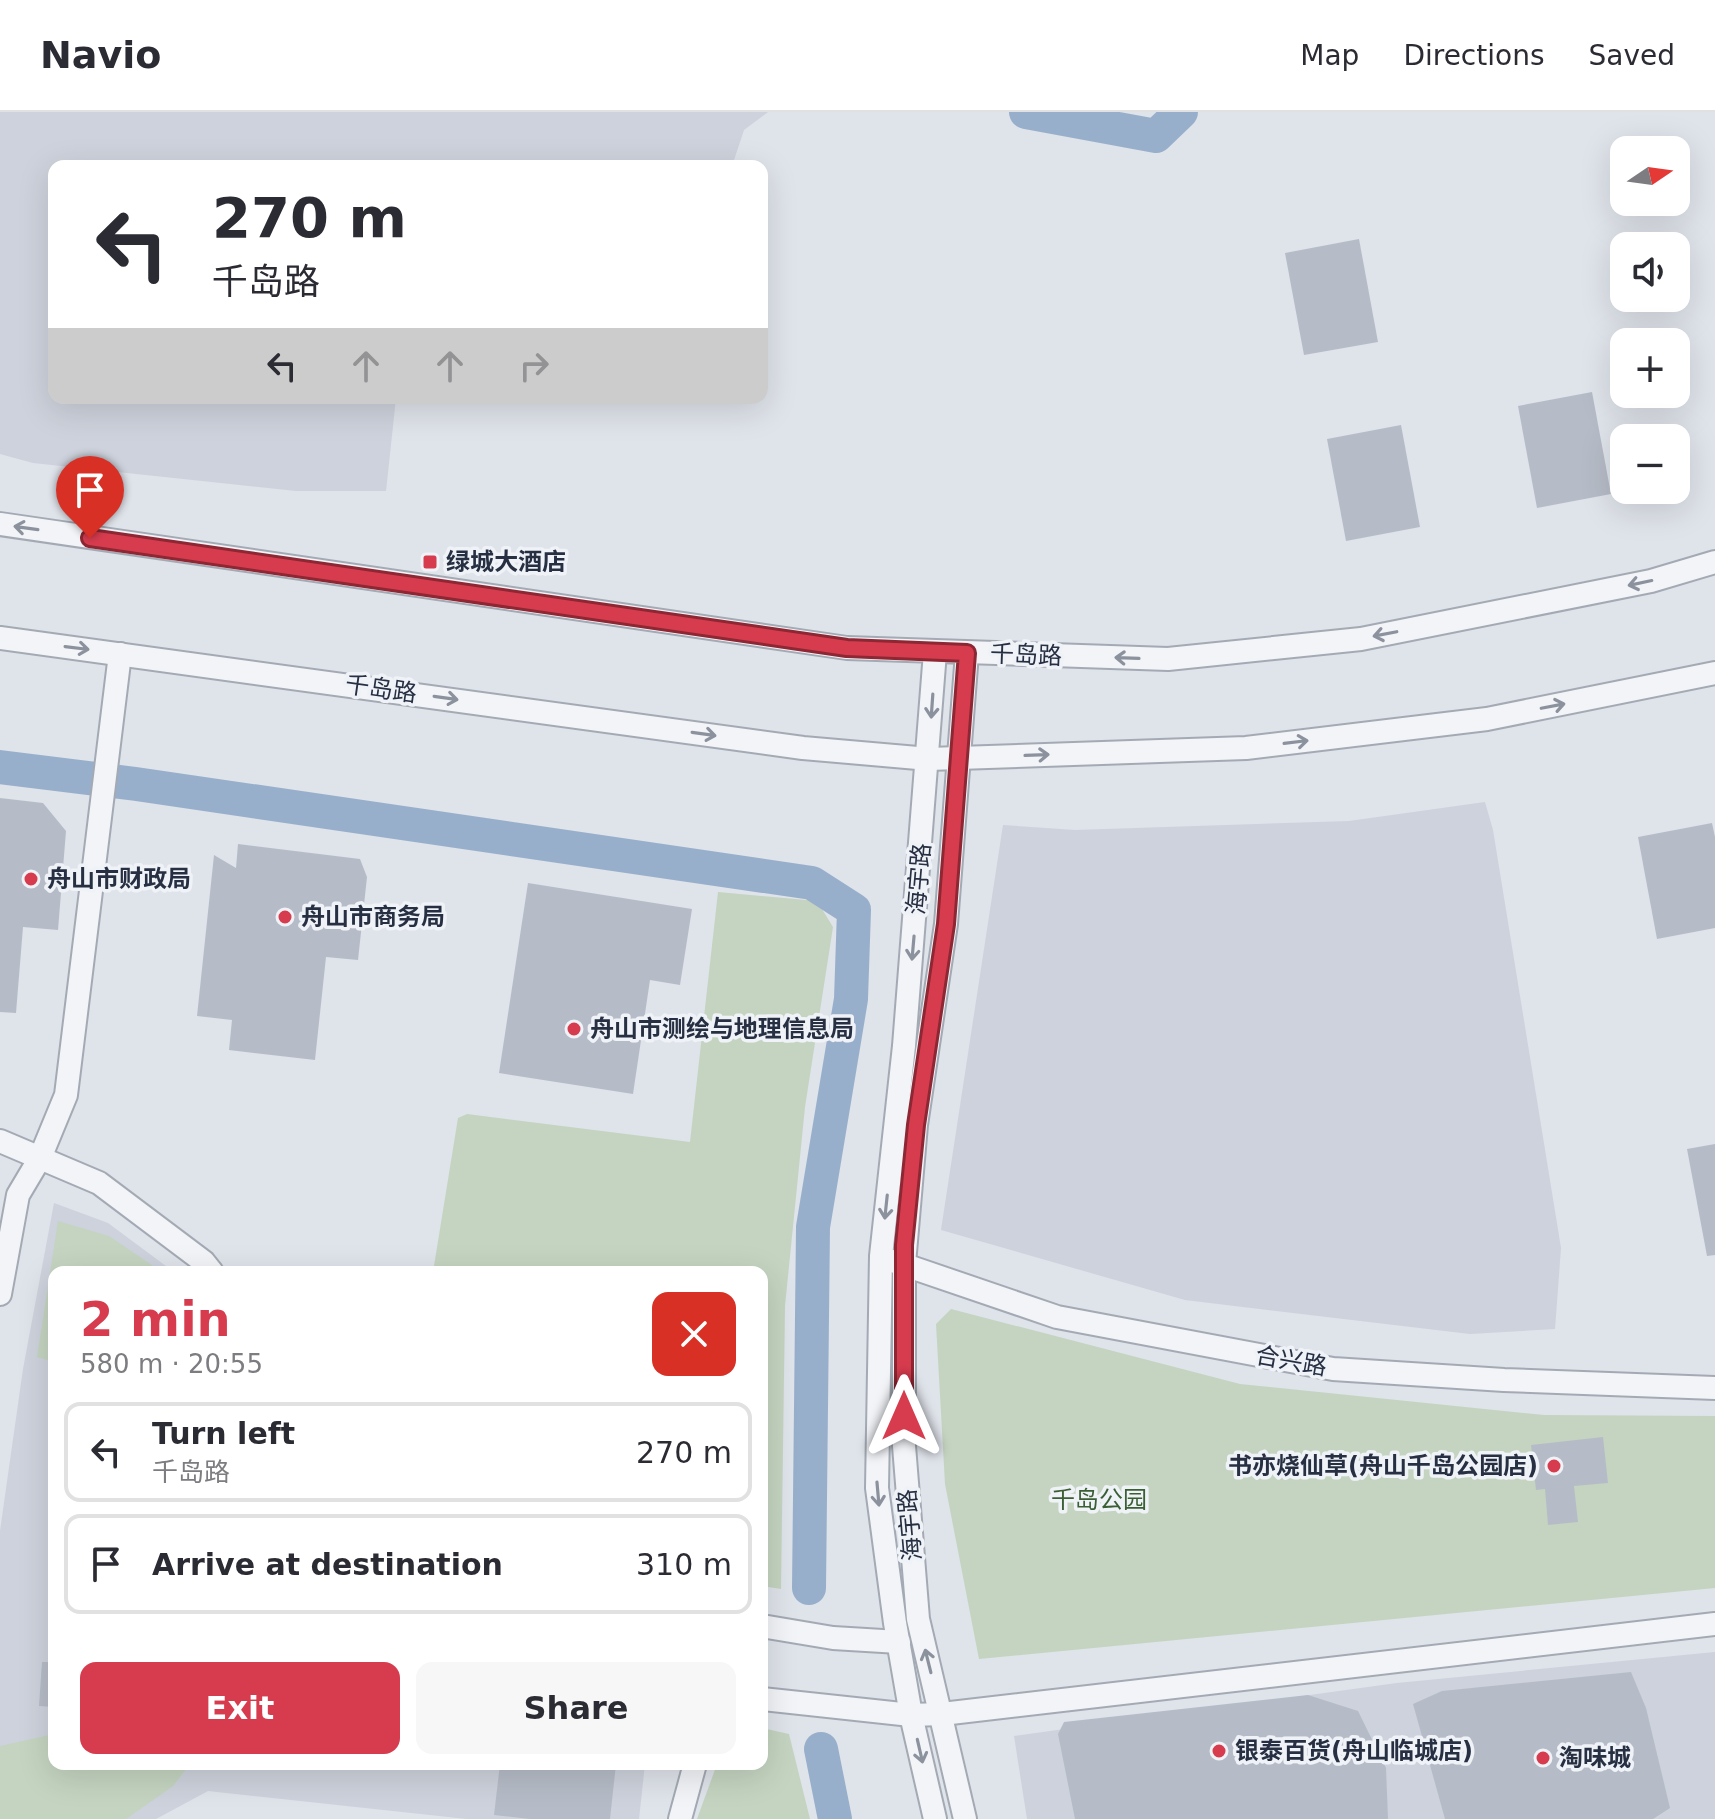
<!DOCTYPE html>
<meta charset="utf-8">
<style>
body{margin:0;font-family:"DejaVu Sans","Noto Sans SC",sans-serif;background:#f7f7f7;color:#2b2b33;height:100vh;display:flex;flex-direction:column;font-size:30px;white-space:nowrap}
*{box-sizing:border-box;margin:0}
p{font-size:26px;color:#7c7c81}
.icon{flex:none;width:44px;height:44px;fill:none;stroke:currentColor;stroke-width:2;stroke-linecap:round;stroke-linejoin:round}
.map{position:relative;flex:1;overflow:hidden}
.drawer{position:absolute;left:48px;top:1154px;width:720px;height:504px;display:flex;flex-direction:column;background:#fff;border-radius:16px;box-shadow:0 8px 32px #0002}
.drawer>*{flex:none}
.guide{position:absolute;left:48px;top:48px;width:720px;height:244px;border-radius:16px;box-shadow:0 8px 32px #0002;background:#fff;color:#2b2b33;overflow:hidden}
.needle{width:52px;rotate:77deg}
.controls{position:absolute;left:1610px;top:24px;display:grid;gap:16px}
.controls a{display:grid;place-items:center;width:80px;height:80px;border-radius:16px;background:#fff;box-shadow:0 8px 32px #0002;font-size:40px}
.pin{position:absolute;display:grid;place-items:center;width:68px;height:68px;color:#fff;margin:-82px -34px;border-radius:50% 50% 50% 0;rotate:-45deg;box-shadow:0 0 8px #0007}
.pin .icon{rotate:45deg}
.me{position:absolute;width:88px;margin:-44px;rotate:0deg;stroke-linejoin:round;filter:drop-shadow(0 0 6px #0008)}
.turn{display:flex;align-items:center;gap:28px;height:168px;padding:0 32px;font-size:36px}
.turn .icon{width:104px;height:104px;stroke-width:2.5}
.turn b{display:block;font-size:56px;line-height:68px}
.lanes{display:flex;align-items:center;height:76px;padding:0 32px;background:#0003;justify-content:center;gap:40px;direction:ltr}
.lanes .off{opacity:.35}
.round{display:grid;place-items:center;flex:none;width:84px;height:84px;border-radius:16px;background:#f7f7f7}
.summary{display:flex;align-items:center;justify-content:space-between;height:136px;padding:0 32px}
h1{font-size:48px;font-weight:700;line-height:60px;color:#d73c4e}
.button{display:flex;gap:16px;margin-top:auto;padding:16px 32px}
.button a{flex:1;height:92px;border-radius:16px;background:#d73c4e;color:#fff;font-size:32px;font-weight:700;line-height:92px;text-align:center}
.button a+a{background:#f7f7f7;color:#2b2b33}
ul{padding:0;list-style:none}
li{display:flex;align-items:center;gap:24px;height:100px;margin:0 16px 12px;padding:0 16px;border:4px solid #e1e1e2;border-radius:16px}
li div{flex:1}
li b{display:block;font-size:30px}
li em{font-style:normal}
header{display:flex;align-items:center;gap:48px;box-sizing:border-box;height:112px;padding:0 40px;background:#fff;border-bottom:2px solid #e1e1e2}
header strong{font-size:38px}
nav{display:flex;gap:44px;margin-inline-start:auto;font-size:28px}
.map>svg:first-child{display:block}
.built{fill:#cdd2dc}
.green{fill:#c4d4c0}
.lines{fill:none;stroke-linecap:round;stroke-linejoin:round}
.river{stroke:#98afcc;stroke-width:34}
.building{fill:#b6bcc7}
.minor-casing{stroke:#a4aab4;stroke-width:26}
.minor{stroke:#f2f4f8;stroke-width:22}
.oneway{stroke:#8c929d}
.route-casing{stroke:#8c2733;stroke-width:20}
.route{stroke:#d73c4e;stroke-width:14}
.poi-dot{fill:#d73c4e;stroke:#eff2f7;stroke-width:3}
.labels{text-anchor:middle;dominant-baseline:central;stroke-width:7;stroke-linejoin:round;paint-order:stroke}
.poi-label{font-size:24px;font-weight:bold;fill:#273042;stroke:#eff2f7;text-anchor:start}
.street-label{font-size:24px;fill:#273042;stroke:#eff2f7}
.park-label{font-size:24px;fill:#3a5f33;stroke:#eff2f7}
</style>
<header>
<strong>Navio</strong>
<nav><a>Map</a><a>Directions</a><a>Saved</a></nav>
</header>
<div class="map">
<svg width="1715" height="1707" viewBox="0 0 1715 1707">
<rect width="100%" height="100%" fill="#dfe3ea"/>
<g class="built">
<path d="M0,0h768l-24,18 -12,36h-678v232h342l-10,93h-90l-263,-28 -33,-9z"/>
<path d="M1485,690l8,28 68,418 -6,81 -85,5 -285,-34 -244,-70 62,-405 72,5 274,-9z"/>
<path d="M54,1091l54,20 66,49h-120v492h591l-6,55h-172l-259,-28 -52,28h-156v-288l23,-162z"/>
<path d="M1715,1540v167h-688l-13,-83 383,-53z"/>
</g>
<g class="green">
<path d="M718,780l99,9 16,26 -28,180 -20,199 -4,283 -19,-3v-314h-329l25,-154 9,-4 223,28z"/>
<path d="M58,1109l51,15 53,36h-108v90l-17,-5z"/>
<path d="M951,1197l289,75 304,31 171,1v172l-736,71 -34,-175 -9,-160z"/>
<path d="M762,1616l27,6 21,85h-113l20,-55h45z"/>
<path d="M54,1622v30h136l-17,22 -47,33h-126v-73z"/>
</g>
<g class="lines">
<g class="river">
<path d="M1026,0l130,24 25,-24"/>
<path d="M0,655l136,17 676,99 42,27 -3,89 -38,228 -4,361"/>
<path d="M821,1637l14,70"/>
</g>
</g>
<g class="building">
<path d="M1359,127l19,103 -74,13 -19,-102z"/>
<path d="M1592,280l19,102 -74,14 -19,-102z"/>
<path d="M1401,313l19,102 -74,14 -19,-102z"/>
<path d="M0,686l43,5 23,28 -8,99 -35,-3 -7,86 -16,-1z"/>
<path d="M1712,711l3,14v91l-58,11 -19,-102z"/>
<path d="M238,732l122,15 7,18 -9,83 -32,-3 -11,103 -86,-10 3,-30 -35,-4 17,-161 22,13z"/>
<path d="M528,771l164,26 -12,76 -30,-5 -17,114 -134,-21z"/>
<path d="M1715,1032v111l-8,1 -20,-107z"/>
<path d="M1603,1325l5,46 -34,3 4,36 -30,3 -3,-36 -9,1 -5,-45z"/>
<path d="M42,1550h12v45l-15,-1z"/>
<path d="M1631,1560l15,36 24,100 -17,11h-208l-32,-115 29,-13z"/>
<path d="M1308,1583l50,16 28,57 2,51h-313l-17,-85 6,-12z"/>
<path d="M500,1652h116l-6,55h-80l-36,-4z"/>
</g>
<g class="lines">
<g class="minor-casing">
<g id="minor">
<path d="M0,412l847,124 321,11 193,-20 290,-58 64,-19"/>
<path d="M0,526l803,110 126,11 317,-11 241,-29 228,-46"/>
<path d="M0,1029l99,42 105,79 8,10"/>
<path d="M893,1149l164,56 276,52 171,11 211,8"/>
<path d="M0,1182l18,-99 22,-37 26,-63 54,-441"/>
<path d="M762,1514l71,12 66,4"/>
<path d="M762,1587l149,16 31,-1 773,-90"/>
<path d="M680,1707l15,-55"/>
<path d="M935,1707l-24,-104 -16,-92 -18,-135 4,-232 23,-210 31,-394"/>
<path d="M965,1707l-47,-200 -14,-173v-182l12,-139 30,-201 21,-271"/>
</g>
</g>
<use href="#minor" class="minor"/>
</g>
<defs><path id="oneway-shaft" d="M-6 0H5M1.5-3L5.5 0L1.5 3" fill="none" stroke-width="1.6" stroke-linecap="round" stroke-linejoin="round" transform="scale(2)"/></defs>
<g class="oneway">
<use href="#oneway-shaft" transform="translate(26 416) rotate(-172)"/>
<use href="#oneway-shaft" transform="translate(1640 471) rotate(168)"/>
<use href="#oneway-shaft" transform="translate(1385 522) rotate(169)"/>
<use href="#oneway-shaft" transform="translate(77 536) rotate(7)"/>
<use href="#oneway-shaft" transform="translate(1127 546) rotate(-178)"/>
<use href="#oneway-shaft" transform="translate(446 586) rotate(8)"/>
<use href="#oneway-shaft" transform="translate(932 594) rotate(94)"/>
<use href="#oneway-shaft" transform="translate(1553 594) rotate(-11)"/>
<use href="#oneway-shaft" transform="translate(704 622) rotate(8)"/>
<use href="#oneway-shaft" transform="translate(1296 630) rotate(-7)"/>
<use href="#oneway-shaft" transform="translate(1037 643) rotate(-2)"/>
<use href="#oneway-shaft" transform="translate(913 836) rotate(95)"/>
<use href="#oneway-shaft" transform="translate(886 1095) rotate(96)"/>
<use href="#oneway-shaft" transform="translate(878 1382) rotate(85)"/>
<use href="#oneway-shaft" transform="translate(928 1549) rotate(-104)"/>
<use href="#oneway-shaft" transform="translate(920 1639) rotate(77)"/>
</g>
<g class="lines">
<g class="route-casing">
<path id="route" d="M90,426l757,110 120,5 -21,271 -30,201 -12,120v171"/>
</g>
<use href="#route" class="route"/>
</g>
<g class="poi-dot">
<rect x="422" y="442" width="16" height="16" rx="4"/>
<circle cx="31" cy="767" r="8"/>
<circle cx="285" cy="805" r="8"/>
<circle cx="574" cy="917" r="8"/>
<circle cx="1554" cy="1354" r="8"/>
<circle cx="1219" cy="1639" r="8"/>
<circle cx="1543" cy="1646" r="8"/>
</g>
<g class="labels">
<g class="poi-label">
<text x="446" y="450">绿城大酒店</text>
<text x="47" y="767">舟山市财政局</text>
<text x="301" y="805">舟山市商务局</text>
<text x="590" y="917">舟山市测绘与地理信息局</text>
<text x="1538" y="1354" text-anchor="end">书亦烧仙草(舟山千岛公园店)</text>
<text x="1235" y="1639">银泰百货(舟山临城店)</text>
<text x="1559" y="1646">淘味城</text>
</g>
<g class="street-label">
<text transform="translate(1026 543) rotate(2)">千岛路</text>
<text transform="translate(381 577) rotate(8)">千岛路</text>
<text transform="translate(919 767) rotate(-85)">海宇路</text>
<text transform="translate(1291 1249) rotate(10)">合兴路</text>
<text transform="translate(910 1413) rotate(-95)">海宇路</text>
</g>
<g class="park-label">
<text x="1099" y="1388">千岛公园</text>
</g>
</g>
</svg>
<div class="controls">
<a><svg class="needle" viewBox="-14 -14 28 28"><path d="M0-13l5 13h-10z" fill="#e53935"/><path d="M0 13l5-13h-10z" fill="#7c7c81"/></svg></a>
<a><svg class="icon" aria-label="sound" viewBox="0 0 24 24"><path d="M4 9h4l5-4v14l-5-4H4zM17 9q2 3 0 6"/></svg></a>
<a>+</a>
<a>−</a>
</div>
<div class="pin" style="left:90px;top:426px;background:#d93025"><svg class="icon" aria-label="arrive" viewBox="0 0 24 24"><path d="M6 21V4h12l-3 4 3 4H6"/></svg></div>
<svg class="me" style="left:904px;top:1304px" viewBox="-20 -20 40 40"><path d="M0-17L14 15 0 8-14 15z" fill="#d73c4e" stroke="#fff" stroke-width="4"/></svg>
<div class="guide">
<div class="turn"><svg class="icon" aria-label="left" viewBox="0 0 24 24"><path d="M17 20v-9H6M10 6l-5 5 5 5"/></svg><div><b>270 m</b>千岛路</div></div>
<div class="lanes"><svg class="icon" aria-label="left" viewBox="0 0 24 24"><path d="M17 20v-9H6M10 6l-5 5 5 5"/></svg><svg class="icon off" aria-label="ahead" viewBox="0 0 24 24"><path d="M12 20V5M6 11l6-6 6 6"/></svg><svg class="icon off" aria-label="ahead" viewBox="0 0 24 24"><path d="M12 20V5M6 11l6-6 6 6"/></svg><svg class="icon off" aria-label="right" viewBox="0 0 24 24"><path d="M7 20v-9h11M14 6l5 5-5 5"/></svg></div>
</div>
<section class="drawer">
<div class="summary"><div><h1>2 min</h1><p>580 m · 20:55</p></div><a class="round" style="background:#d93025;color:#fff"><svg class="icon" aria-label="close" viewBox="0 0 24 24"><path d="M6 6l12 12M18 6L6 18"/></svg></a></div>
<ul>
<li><svg class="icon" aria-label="left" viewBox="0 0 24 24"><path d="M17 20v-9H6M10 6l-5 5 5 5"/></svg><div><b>Turn left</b><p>千岛路</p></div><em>270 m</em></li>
<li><svg class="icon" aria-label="arrive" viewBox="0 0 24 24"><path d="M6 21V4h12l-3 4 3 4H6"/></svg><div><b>Arrive at destination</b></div><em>310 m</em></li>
</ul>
<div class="button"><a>Exit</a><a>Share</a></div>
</section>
</div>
